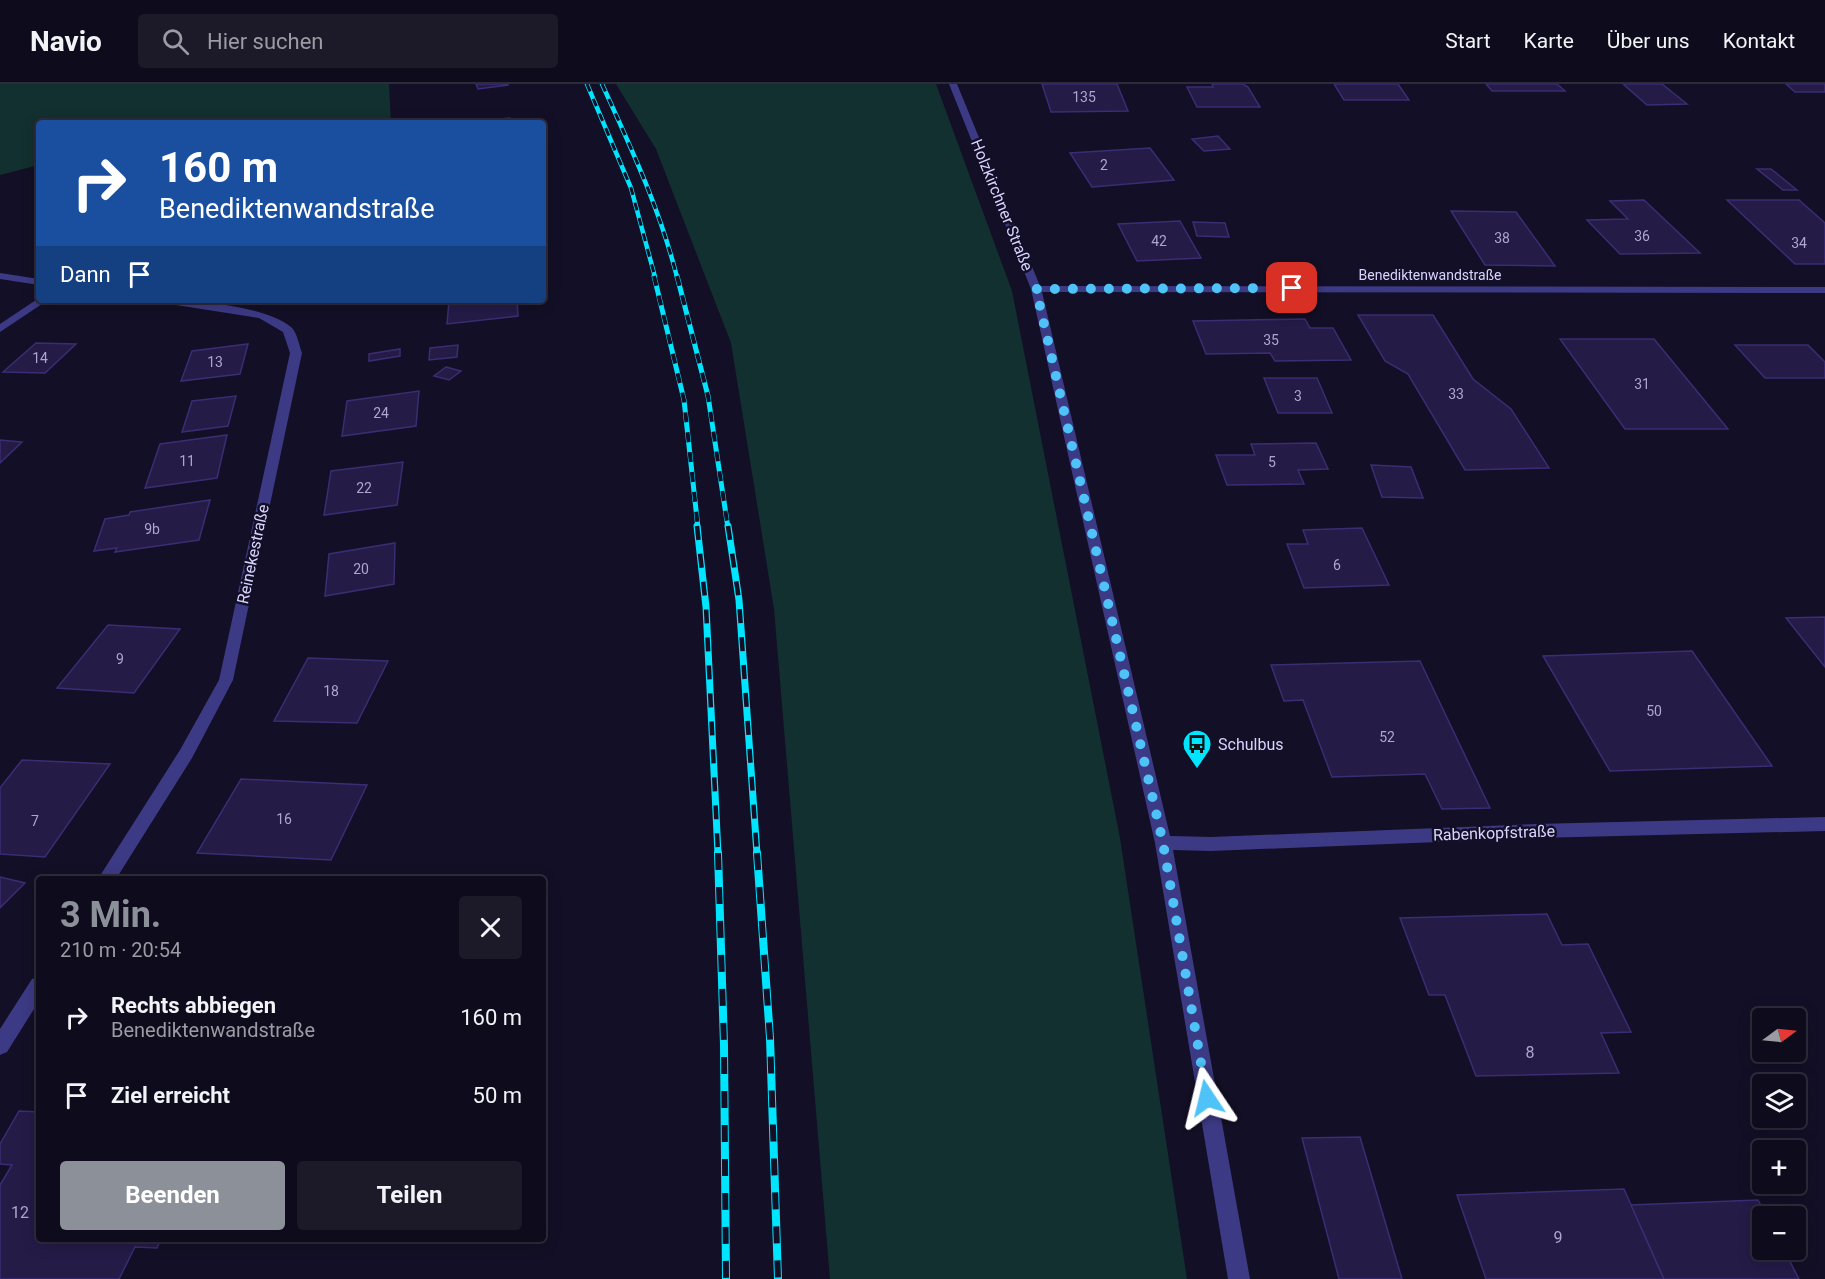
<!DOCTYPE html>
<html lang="de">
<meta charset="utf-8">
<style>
body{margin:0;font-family:Roboto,sans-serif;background:#1c1929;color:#f1f3f6;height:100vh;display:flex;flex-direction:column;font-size:22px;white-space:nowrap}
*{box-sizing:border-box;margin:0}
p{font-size:20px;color:#9b9ba3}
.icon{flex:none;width:33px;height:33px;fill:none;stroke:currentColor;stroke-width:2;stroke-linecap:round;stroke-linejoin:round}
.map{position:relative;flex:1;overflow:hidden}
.details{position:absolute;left:36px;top:792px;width:510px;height:366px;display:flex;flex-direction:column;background:#0e0b1c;border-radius:6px;box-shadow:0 3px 15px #0003,0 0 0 2px #2e2b3b}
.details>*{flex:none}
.banner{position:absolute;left:36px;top:36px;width:510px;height:183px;border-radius:6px;box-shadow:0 3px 15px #0003,0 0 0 2px #2e2b3b;background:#1a4fa0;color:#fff;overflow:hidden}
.needle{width:39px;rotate:75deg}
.tools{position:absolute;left:1752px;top:924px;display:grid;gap:12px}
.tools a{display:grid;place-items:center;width:54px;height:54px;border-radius:6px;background:#0e0b1c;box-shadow:0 3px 15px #0003,0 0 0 2px #2e2b3b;font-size:30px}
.pin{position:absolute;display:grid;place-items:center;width:51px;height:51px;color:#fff;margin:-26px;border-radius:12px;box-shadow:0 3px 9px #0006}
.me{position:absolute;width:66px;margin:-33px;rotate:350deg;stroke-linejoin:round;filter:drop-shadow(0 0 4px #0008)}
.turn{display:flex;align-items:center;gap:21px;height:126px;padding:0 24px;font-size:27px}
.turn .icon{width:78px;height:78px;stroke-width:2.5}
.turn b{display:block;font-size:42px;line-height:51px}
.then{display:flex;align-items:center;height:57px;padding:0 24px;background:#0003;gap:12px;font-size:22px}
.round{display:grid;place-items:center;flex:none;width:63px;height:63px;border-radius:6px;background:#1c1929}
.overview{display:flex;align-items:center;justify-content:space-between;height:102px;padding:0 24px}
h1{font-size:36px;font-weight:700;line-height:45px;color:#8c9099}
.action{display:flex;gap:12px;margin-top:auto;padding:12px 24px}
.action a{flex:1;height:69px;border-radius:6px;background:#8c9099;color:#fff;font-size:24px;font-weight:700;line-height:69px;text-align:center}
.action a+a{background:#1c1929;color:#f1f3f6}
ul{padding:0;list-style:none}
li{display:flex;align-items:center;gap:18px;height:78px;padding:0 24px}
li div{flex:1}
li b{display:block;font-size:22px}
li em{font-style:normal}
header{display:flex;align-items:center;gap:36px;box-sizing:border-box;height:84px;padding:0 30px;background:#0e0b1c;border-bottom:2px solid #2e2b3b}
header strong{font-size:28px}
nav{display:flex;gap:33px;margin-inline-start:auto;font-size:21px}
.search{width:420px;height:54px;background:#1c1929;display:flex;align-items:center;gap:15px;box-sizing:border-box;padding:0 21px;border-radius:6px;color:#9b9ba3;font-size:22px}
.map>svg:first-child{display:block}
.green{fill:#12302f}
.building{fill:#241b47;stroke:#3b2d73;stroke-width:1.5}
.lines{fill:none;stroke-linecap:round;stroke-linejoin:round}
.minor{fill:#3d3a85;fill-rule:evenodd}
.rail-far3-casing{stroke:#00e5ff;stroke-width:4.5}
.rail-far2-casing{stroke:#00e5ff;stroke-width:5}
.rail-far1-casing{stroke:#00e5ff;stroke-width:7}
.rail-casing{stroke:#00e5ff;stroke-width:8}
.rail-far3{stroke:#130f26;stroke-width:3;stroke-dasharray:8;stroke-linecap:butt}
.rail-far2{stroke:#130f26;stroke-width:4;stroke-dasharray:10;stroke-linecap:butt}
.rail-far1{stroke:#130f26;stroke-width:4.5;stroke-dasharray:14;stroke-linecap:butt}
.rail{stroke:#130f26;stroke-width:6;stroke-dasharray:17;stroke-linecap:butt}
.route{stroke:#4fc3f7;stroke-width:10;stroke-dasharray:0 18}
.labels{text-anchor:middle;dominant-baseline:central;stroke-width:5;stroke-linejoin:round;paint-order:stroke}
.number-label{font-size:14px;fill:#aca6d1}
.far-street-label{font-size:14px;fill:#d9d4ff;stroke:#130f26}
.street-label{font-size:16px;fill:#d9d4ff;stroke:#130f26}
.poi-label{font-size:16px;fill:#d9d4ff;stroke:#130f26;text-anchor:start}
.near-number-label{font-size:16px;fill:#aca6d1}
</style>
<header>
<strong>Navio</strong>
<div class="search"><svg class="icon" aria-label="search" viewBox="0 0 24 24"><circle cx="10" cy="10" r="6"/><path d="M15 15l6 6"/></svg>Hier suchen</div>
<nav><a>Start</a><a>Karte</a><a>Über uns</a><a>Kontakt</a></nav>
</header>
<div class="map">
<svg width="1825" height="1195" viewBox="0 0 1825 1195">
<rect width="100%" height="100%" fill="#130f26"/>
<g class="green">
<path d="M0,0h389l2,39h-352v42l-39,10z"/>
<path d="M616,0h320l76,207 108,547 67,441h-357l-56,-670 -43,-266 -75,-194z"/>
</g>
<g class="building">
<path d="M476,0h32v1l-30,4z"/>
<path d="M1042,0h75l11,27 -77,1z"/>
<path d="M1212,0h31l5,3 12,20h-63l-10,-20h26z"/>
<path d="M1334,0h64l11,16h-65z"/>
<path d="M1486,0h71l8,7h-73z"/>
<path d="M1623,0h39l25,20 -40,1z"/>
<path d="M1786,0h39v8h-30z"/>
<path d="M510,34l1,5 -39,-1z"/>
<path d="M1218,52l12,13 -26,2 -12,-12z"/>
<path d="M1150,64l24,32 -82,7 -22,-34z"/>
<path d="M1757,85h14l26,21h-14z"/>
<path d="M1644,116l56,53 -80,1 -33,-34 41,-1 -18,-18z"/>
<path d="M1727,116h72l26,23v41h-30z"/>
<path d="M1451,127l65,1 39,54 -70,-1z"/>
<path d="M1180,137l21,37 -64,3 -19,-37z"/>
<path d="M1193,138l32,1 4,14 -32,-1z"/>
<path d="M517,216l1,16 -71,8 2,-23z"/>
<path d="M1358,231h75l40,64 38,30 38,59 -84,2 -57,-96 -23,-13z"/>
<path d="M1305,235l5,9h23l18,32 -76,1 -5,-8 -64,1 -13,-33z"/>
<path d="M1560,255h94l74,90h-103z"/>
<path d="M36,259l40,1 -31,29 -42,-1z"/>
<path d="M248,260l-8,30 -59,7 11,-30z"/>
<path d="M458,261l-1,12 -28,3 1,-12z"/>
<path d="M1735,261h73l17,17v16h-60z"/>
<path d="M400,265v7l-31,5v-7z"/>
<path d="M446,283l15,4 -12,9 -15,-4z"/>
<path d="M1264,294h53l15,35h-54z"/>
<path d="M419,307l-3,35 -74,10 5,-35z"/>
<path d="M236,312l-8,30 -46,6 10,-31z"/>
<path d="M227,351l-10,43 -72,10 15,-44z"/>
<path d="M0,356l22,2 -22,21z"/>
<path d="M1316,359l12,26 -30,1 6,14 -77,1 -11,-30h39l-4,-11z"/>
<path d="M403,378l-6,43 -73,10 7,-44z"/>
<path d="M1371,381l40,2 12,31 -41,-1z"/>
<path d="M210,416l-11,40 -84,12 2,-4 -23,3 11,-32 24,-4 1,-3z"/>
<path d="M1362,444l27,57 -85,3 -17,-44h21l-5,-14z"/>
<path d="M395,459l-1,41 -69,12 4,-42z"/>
<path d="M1825,533v50l-39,-49z"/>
<path d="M108,541l72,4 -46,64 -77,-5z"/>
<path d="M1692,567l80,115 -162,5 -67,-115z"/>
<path d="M308,574l80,3 -31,62 -83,-2z"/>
<path d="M1420,577l70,147 -48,1 -17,-35 -93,3 -29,-77 -19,1 -13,-36z"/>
<path d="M22,676l88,4 -65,93 -45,-3v-66z"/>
<path d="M241,695l126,6 -36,75 -134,-7z"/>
<path d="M0,793l25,6 -25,25z"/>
<path d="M1547,830l15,31 26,-1 43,88 -30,1 18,40 -143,3 -31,-81h-16l-29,-77z"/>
<path d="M19,1027l20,1v127h122l-4,9 -22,-1 -16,32h-119v-94l12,-20 -12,-1v-20z"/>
<path d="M1360,1053l42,142h-63l-37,-141z"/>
<path d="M1624,1105l40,90h-178l-29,-84z"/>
<path d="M1758,1116l9,16h-5v34h22l15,29h-135l-33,-74z"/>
</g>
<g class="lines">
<g class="minor">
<path d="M949,0h8l83,202 785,1v6l-783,-1 128,544 41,1 325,-13 289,-7v14l-289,7 -325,13 -38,-1 77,429h-22l-73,-436 -124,-554z"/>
<path d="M0,189l39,6v6l-39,-6z"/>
<path d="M39,214v2h9l-48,32v-8z"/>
<path d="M158,216c34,0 106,5 133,27 6,5 8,18 11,26l-69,327 -41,78 -76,121h-18l82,-129 39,-70 71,-327 -7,-21 -24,-14 -96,-15z"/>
<path d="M39,893v24l-32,51 -7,3v-26l32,-50z"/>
</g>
<g class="rail-far3-casing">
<g id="rail-far3">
<path d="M587,0l44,104 24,89"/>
<path d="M602,0c30,66 57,123 75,193"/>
</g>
</g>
<g class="rail-far2-casing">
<g id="rail-far2">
<path d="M654,192l30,124 14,128"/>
<path d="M677,192l31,120 20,132"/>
</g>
</g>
<g class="rail-far1-casing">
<g id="rail-far1">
<path d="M697,442l9,81 12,247"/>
<path d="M728,442l11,74 18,254"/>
</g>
</g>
<g class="rail-casing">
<g id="rail">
<path d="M718,769l6,192 2,234"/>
<path d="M757,769l13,185 8,241"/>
</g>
</g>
<use href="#rail-far3" class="rail-far3"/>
<use href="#rail-far2" class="rail-far2"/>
<use href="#rail-far1" class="rail-far1"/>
<use href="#rail" class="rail"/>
</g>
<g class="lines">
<path class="route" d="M1207,1014l-44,-255 -127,-554 256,-1"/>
</g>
<defs>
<g id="bus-pin" transform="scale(1.5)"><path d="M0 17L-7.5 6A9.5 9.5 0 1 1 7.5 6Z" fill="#00e5ff" stroke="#130f26"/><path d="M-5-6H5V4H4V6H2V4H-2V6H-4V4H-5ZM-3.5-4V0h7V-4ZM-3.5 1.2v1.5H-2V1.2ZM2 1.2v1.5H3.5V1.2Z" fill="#111"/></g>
</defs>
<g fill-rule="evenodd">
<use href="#bus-pin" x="1197" y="660"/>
</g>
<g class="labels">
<g class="number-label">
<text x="1084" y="13">135</text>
<text x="1104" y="81">2</text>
<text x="1642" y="152">36</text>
<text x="1502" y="154">38</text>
<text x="1159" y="157">42</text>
<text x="1799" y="159">34</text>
<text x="1271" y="256">35</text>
<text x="40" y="274">14</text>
<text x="215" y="278">13</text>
<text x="1642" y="300">31</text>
<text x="1456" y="310">33</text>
<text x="1298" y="312">3</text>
<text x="381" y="329">24</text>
<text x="187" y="377">11</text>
<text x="1272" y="378">5</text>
<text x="364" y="404">22</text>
<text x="152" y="445">9b</text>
<text x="1337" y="481">6</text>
<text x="361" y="485">20</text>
<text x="120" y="575">9</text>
<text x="331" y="607">18</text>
<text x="1654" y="627">50</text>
<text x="1387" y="653">52</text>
<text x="284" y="735">16</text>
<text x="35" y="737">7</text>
</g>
<g class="far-street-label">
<text x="1430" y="191">Benediktenwandstraße</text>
</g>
<g class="street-label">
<text transform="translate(1002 121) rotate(68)">Holzkirchner Straße</text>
<text transform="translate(253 470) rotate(-78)">Reinekestraße</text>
<text transform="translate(1494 749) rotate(-2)">Rabenkopfstraße</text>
</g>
<g class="poi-label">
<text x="1218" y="660">Schulbus</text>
</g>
<g class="near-number-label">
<text x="1530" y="968">8</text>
<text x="20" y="1128">12</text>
<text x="1558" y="1153">9</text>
</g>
</g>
</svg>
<div class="tools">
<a><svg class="needle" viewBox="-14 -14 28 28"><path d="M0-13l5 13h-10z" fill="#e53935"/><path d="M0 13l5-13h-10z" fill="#9b9ba3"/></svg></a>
<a><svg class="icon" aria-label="layers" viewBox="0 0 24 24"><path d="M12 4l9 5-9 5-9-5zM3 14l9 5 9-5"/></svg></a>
<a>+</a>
<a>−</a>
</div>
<div class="pin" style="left:1292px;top:204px;background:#d93025"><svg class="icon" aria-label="arrive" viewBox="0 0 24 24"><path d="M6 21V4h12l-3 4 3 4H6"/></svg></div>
<svg class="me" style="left:1207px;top:1014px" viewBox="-20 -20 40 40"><path d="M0-17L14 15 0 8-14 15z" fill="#4fc3f7" stroke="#fff" stroke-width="4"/></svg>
<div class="banner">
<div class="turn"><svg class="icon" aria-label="right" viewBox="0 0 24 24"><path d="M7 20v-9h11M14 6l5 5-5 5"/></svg><div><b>160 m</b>Benediktenwandstraße</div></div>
<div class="then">Dann<svg class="icon" aria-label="arrive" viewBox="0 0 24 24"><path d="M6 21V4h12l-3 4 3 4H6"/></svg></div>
</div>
<section class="details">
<div class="overview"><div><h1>3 Min.</h1><p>210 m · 20:54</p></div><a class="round"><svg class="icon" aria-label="close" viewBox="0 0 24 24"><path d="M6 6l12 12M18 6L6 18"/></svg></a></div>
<ul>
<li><svg class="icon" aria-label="right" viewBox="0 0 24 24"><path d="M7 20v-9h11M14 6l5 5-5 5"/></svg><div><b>Rechts abbiegen</b><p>Benediktenwandstraße</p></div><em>160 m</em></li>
<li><svg class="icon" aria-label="arrive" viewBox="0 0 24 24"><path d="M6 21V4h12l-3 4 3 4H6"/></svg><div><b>Ziel erreicht</b></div><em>50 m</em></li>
</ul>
<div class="action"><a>Beenden</a><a>Teilen</a></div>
</section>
</div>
